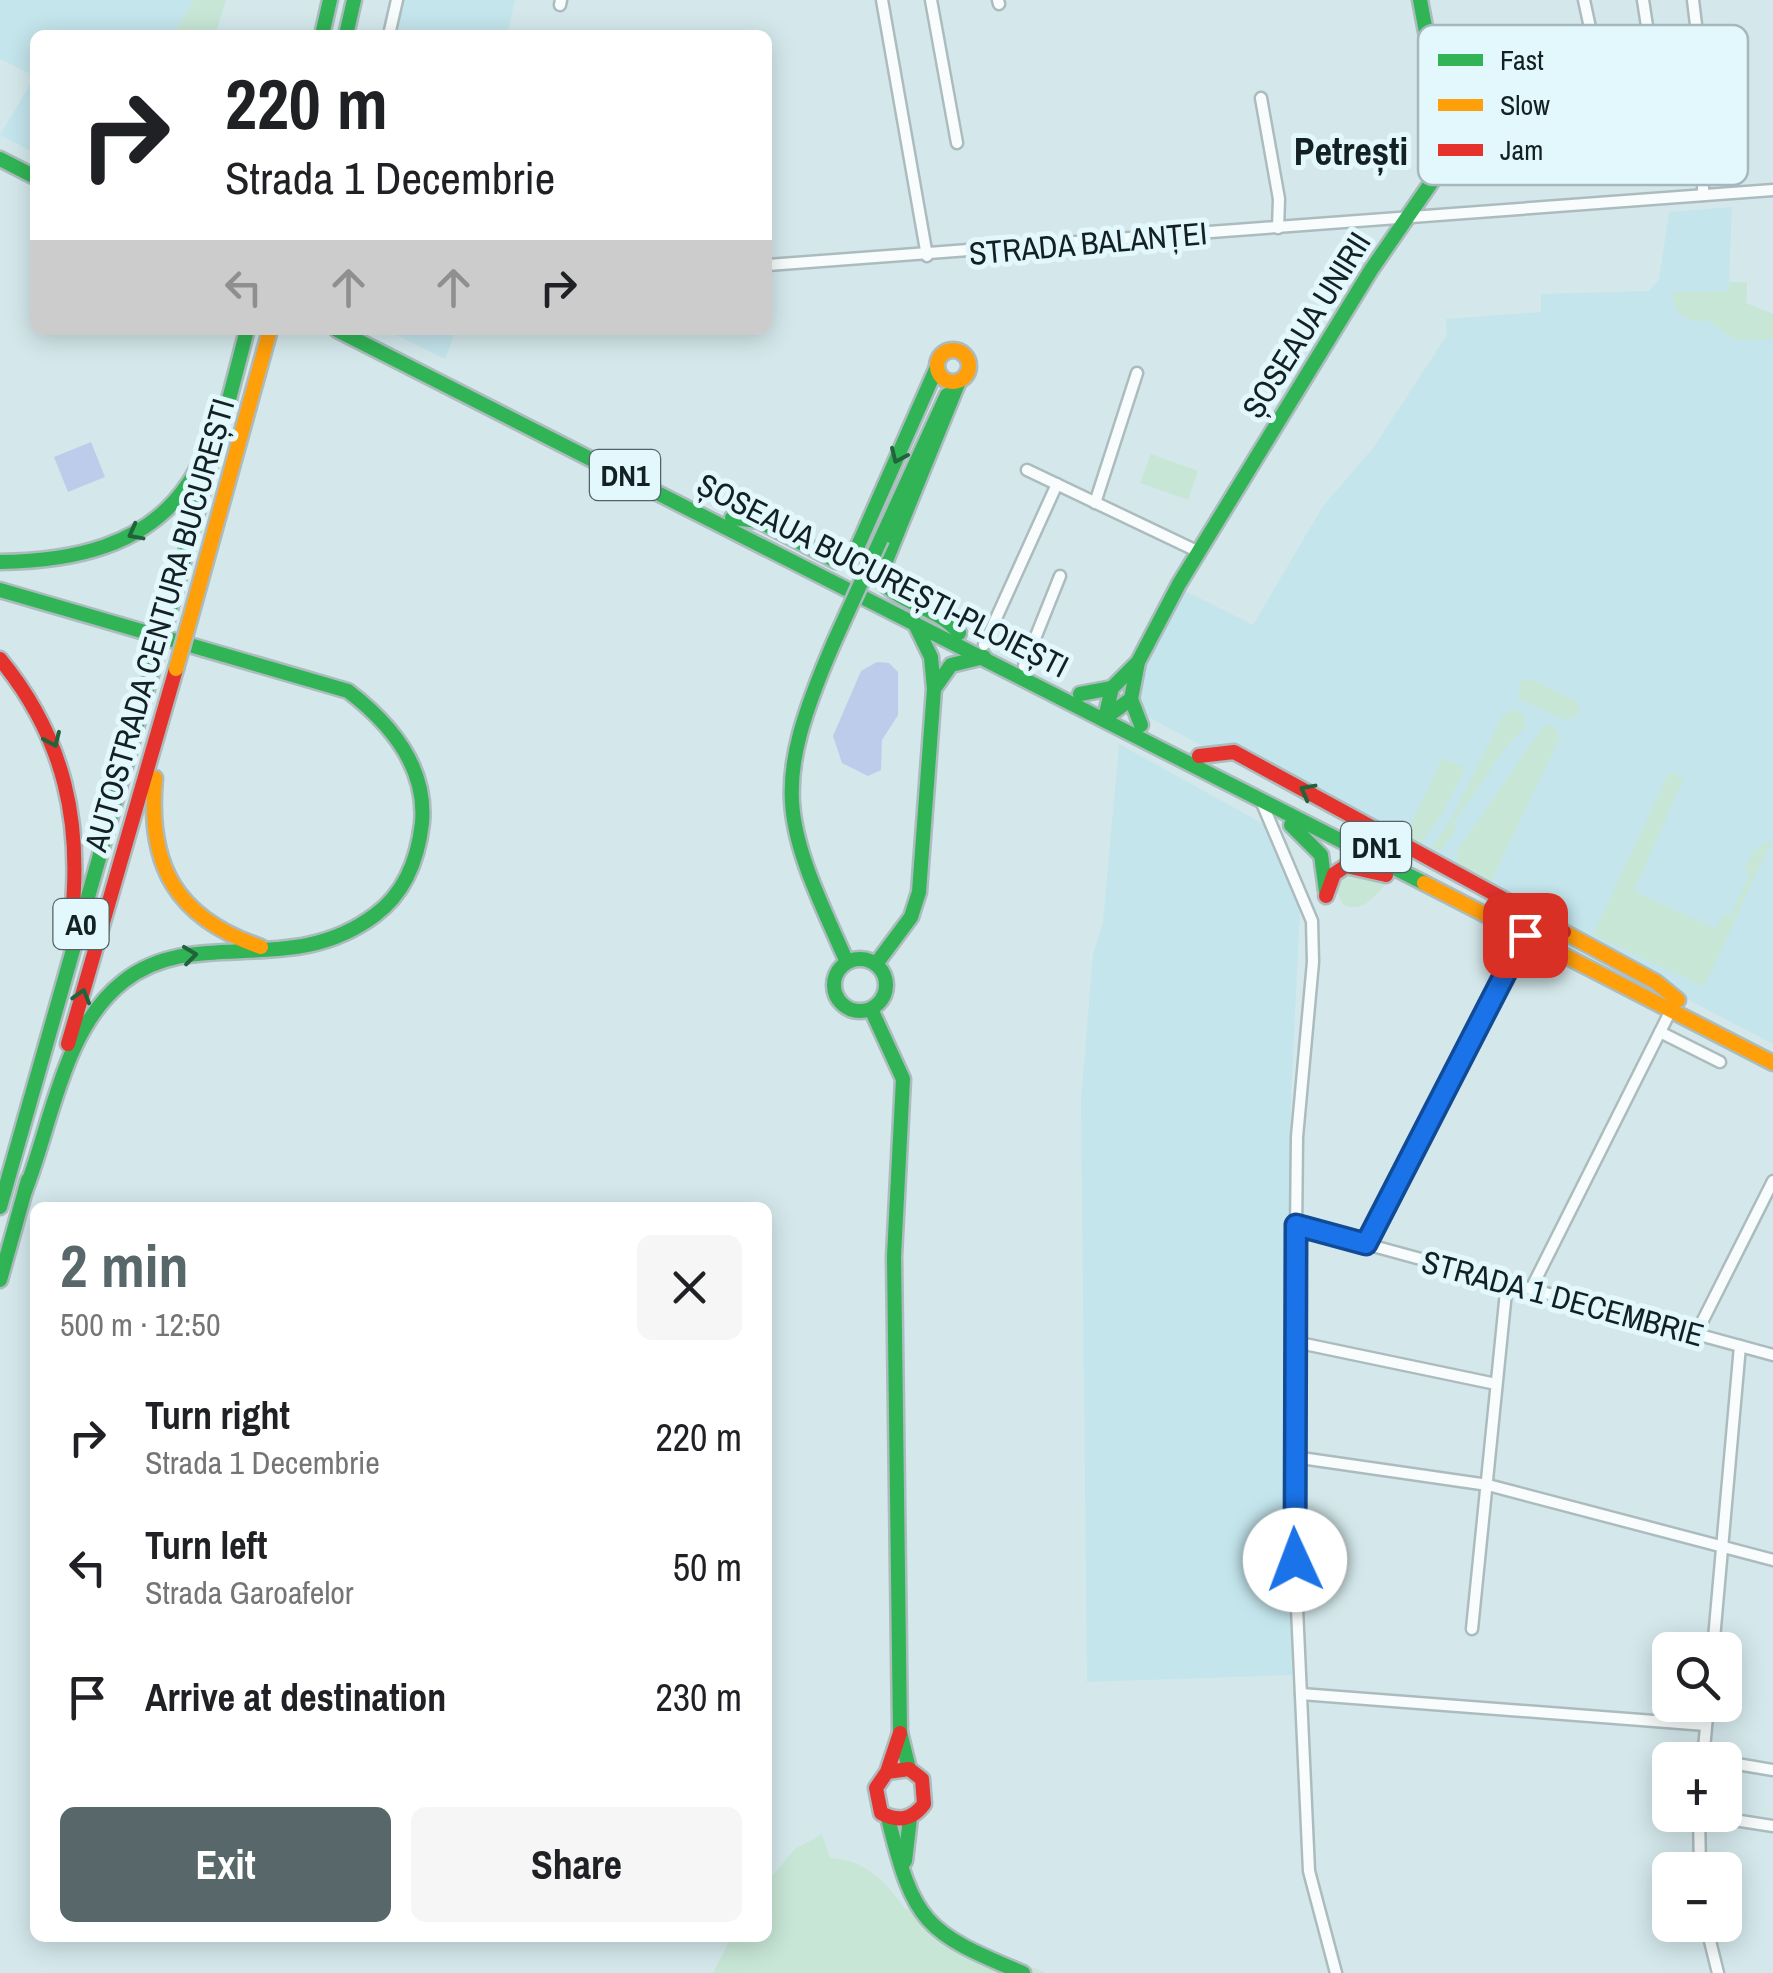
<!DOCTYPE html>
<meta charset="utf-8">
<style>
body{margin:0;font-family:"Archivo Narrow",sans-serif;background:#f6f6f6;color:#202124;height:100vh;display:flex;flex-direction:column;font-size:38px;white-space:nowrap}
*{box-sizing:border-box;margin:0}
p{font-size:32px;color:#757577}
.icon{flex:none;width:55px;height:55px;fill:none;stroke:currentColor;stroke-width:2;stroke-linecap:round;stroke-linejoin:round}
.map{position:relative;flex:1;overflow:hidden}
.sheet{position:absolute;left:30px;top:1202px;width:742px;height:740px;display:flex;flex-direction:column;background:#fff;border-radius:15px;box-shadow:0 5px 25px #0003}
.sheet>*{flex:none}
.top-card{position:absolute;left:30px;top:30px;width:742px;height:305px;border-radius:15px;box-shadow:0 5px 25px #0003;background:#fff;color:#202124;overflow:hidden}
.buttons{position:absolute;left:1652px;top:1632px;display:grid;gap:20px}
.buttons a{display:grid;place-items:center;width:90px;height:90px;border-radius:15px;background:#fff;box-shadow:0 5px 25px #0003;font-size:50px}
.pin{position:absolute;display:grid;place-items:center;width:85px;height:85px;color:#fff;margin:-42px;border-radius:20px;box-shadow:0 5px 15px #0006}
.me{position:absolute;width:110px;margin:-55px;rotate:358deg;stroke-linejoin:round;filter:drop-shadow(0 0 8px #0008)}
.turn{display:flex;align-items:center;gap:35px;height:210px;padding:0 30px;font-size:45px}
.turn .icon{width:130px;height:130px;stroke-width:2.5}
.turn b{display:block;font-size:70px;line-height:85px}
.lanes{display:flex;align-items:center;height:95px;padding:0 30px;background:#0003;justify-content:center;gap:50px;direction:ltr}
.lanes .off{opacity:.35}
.round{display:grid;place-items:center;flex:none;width:105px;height:105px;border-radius:15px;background:#f6f6f6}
.headline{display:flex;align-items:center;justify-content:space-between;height:170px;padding:0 30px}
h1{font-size:60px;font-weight:700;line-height:75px;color:#57676a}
.cta{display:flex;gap:20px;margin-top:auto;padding:20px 30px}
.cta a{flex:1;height:115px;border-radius:15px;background:#57676a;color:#fff;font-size:40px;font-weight:700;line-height:115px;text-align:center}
.cta a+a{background:#f6f6f6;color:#202124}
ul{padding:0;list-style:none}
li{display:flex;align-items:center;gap:30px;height:130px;padding:0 30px}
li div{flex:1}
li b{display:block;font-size:38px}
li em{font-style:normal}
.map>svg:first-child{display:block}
.built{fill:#c4e5ec}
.green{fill:#c7e6d6}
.water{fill:#bcccea}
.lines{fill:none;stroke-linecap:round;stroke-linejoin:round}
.street-casing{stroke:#acbcbe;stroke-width:15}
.fast-casing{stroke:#acbcbe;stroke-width:19}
.slow-casing{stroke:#acbcbe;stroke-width:19}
.jam-casing{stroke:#acbcbe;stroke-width:19}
.street{stroke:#f9fcfc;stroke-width:10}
.fast{stroke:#30b455;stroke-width:14}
.slow{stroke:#ff9f0a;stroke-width:14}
.jam{stroke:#e5322d;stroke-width:14}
.fast-bridge-casing{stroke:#acbcbe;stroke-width:19;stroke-linecap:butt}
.slow-bridge-casing{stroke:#acbcbe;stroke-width:19;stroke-linecap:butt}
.fast-bridge{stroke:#30b455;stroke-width:14}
.slow-bridge{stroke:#ff9f0a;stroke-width:14}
.oneway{stroke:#21633a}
.route-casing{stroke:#114b97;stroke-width:25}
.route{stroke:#1a73e8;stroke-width:18}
.labels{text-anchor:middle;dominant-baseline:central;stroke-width:10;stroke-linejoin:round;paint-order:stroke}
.shield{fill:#e3f8fc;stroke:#526265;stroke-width:2.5}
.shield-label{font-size:30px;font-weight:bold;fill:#142124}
.street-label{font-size:32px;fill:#142124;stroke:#e3f8fc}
.quarter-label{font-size:38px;font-weight:bold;fill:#142124;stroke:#e3f8fc}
.key{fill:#e3f8fc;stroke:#a5b8bb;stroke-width:2.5}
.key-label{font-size:28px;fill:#142124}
</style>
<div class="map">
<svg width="1773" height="1973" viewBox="0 0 1773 1973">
<rect width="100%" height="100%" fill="#d4e8eb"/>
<g class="built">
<path d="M0,0h194l-21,35h-138v118l-35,-18 35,-59 -35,-17z"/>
<path d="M389,0h126l-8,35h-126z"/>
<path d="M1732,207l-3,75h18l-1,21 27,11v730l-633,-331 -1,-16 7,-38 37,-69 70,35 70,-119 50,-58 74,-113 -1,-16 95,-7v-18l108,-3 10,-11 10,-68z"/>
<path d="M387,330h69l-11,29z"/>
<path d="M1119,744l141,78 9,9 31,79 -9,188 -4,427 5,150 -205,7 -6,-581 12,-147 10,-32z"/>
</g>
<g class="green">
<path d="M194,0h32l-11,35h-42z"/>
<path d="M1747,282l-1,21 27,11v25l-36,2 -30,-21c-20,5 -34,-8 -35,-28l56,-1 1,-8z"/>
<path d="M1151,454l47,17 -10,29 -48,-17z"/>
<path d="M1530,679l48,23 2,13 -16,5 -45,-21v-17z"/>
<path d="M1512,709l12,5 1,14 -17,16 -55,80 4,4 -16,22 -10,-1 22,-33 49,-99z"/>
<path d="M1544,725l10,1 6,11 -71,149 -31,-20 -1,-15z"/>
<path d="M1442,758l23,10 -22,44 -23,32 -9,-4 -1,-13z"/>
<path d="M1669,772l15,6 -50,113 82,38 7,-15 7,2 20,-42 -6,-4 9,-19 20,-13 -69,149 -111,-52z"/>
<path d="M1360,873l25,12c-13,14 -23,28 -42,20l-7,-15 9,-15z"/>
<path d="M822,1834l8,24c35,1 57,25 76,52l15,-5 17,21 108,47h-333l18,-35h37v-57l27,-32z"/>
</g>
<g class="water">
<path d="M91,442l14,35 -37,15 -14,-35z"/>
<path d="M877,662l12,1 9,9v43l-16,25 -1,30 -13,6 -26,-13 -9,-27 28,-65z"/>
</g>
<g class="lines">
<g class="street-casing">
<g id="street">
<path d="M882,0l45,256"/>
<path d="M931,0l26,143"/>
<path d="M998,0l1,4"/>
<path d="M1584,0l10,46"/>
<path d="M1643,0l4,26"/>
<path d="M1693,0l11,91 -1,104"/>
<path d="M560,5l1,-5"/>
<path d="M389,35l8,-35"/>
<path d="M1261,98l18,101 -1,29"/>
<path d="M768,265l1005,-75"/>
<path d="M1027,470l172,82"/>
<path d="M1095,503l42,-130"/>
<path d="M984,645l73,-161"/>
<path d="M1024,666l36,-90"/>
<path d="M1262,803l50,118 1,41 -16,175 -4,384 16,350 27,102"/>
<path d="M1660,1032l60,30"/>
<path d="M1296,1225l477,130"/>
<path d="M1366,1244l159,-309"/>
<path d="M1531,1289l140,-279"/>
<path d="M1696,1334l77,-153"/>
<path d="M1295,1342l201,42"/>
<path d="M1294,1457l194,28 285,75"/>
<path d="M1472,1629l35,-347"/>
<path d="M1713,1650l27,-304"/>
<path d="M1301,1694l405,31"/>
<path d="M1703,1760l5,-55"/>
<path d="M1725,1762l48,8"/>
<path d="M1699,1815l1,55"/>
<path d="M1702,1815l71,11"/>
<path d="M1706,1925l12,48"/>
</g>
</g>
<g class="fast-casing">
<g id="fast">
<path d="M322,35l8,-35"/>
<path d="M346,35l8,-35"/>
<path d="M0,159l35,18"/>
<path d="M337,330l1087,553"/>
<path d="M959,381l-80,197c20,26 59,29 80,55"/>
<path d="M227,407l20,-77"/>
<path d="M732,518l27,3 77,40 17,-4 84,-190"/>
<path d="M881,539l66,-144"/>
<path d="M0,562c71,-1 146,-15 188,-78 18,-26 27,-57 41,-85"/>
<path d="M0,590l348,101c42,32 79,75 74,132 -4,35 -17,70 -47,92 -85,64 -179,10 -251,66 -61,47 -72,142 -99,210"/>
<path d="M169,613l45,-162"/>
<path d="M834,642c-64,148 -52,177 13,320"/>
<path d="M1138,662l-26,26 -7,30 26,-19 7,-37 41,-78 192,-314 71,-103 3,-34 -25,-133"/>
<path d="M934,689l17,-24 33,-8"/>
<path d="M1080,694l32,-6"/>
<path d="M1131,699l10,26"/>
<path d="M1291,825l30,30 5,36"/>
<circle cx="860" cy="985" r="26"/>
<path d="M876,964l35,-47 8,-25 15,-203 -3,-32 -18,-37"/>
<path d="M871,1009l32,70 -9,177 6,476 9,37"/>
<path d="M0,1207l155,-546"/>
<path d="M0,1280l28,-100"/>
<path d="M888,1818c26,105 36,114 135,155"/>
<path d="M905,1861l5,-43"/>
</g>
</g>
<g class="slow-casing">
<g id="slow">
<circle cx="953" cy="366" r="16"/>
<path d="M190,619l80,-289"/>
<path d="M155,778c-8,88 21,140 106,169"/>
<path d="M1424,883l349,180"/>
<path d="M1564,932l92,50 22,18"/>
</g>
</g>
<g class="jam-casing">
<g id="jam">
<path d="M0,659c65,79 83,165 71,265"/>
<path d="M1199,756l35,-4 330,180"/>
<path d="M1326,896l8,-22 12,-8 40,9"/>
<path d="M68,1044l108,-375"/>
<path d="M887,1772l22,-3 13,10 2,25c-12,16 -26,18 -43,9l-5,-25 11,-16 13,-39"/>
</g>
</g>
<use href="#street" class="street"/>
<use href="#fast" class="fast"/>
<use href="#slow" class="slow"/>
<use href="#jam" class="jam"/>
<g class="fast-bridge-casing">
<g id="fast-bridge">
<path d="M834,642l47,-103"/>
<path d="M155,661l14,-48"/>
</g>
</g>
<g class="slow-bridge-casing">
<path id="slow-bridge" d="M176,669l14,-50"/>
</g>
<use href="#fast-bridge" class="fast-bridge"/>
<use href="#slow-bridge" class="slow-bridge"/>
</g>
<defs><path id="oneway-chevron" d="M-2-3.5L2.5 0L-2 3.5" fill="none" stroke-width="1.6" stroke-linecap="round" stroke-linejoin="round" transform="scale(2.5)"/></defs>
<g class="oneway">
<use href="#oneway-chevron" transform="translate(898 456) rotate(114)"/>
<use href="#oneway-chevron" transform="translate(135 533) rotate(152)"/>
<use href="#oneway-chevron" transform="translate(53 740) rotate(66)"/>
<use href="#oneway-chevron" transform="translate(1307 791) rotate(-152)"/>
<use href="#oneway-chevron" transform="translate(190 955) rotate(-7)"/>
<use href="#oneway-chevron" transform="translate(82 996) rotate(-74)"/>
</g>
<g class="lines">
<g class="route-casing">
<path id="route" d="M1295,1560l1,-335 70,19 159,-309"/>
</g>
<use href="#route" class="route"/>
</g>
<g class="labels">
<g class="shield">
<rect x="590" y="450" width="70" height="50" rx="8"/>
<rect x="1341" y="822" width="70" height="50" rx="8"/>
<rect x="53.5" y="899" width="55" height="50" rx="8"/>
</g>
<g class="shield-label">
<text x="625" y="475">DN1</text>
<text x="1376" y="847">DN1</text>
<text x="81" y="924">A0</text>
</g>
<g class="street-label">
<text transform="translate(1088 243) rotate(-5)">STRADA BALANȚEI</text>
<text transform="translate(1306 325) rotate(-58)">ȘOSEAUA UNIRII</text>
<text transform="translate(883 575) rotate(27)">ȘOSEAUA BUCUREȘTI-PLOIEȘTI</text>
<text transform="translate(159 625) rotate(-74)">AUTOSTRADA CENTURA BUCUREȘTI</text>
<text transform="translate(1563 1298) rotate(15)">STRADA 1 DECEMBRIE</text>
</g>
<g class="quarter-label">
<text x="1351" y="151">Petrești</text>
</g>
</g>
<rect x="1418" y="25" width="330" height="160" rx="15" class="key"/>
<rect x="1438" y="54" width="45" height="12" fill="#30b455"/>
<rect x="1438" y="99" width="45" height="12" fill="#ff9f0a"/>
<rect x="1438" y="144" width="45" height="12" fill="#e5322d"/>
<g class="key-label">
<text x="1500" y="70">Fast</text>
<text x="1500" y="115">Slow</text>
<text x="1500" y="160">Jam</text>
</g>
</svg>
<div class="buttons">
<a><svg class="icon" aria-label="search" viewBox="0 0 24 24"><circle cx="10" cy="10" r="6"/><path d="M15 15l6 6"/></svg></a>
<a>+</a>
<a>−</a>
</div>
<div class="pin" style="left:1525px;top:935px;background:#d93025"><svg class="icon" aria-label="arrive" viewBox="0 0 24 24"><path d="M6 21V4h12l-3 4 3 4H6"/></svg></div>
<svg class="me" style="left:1295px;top:1560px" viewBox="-20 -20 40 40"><circle r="19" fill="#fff"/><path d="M0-13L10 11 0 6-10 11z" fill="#1a73e8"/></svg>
<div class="top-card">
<div class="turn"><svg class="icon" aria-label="right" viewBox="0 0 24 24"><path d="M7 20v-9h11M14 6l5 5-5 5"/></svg><div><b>220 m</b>Strada 1 Decembrie</div></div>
<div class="lanes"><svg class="icon off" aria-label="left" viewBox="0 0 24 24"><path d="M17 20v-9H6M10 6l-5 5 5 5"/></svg><svg class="icon off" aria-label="ahead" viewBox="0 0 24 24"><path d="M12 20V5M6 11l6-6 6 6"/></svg><svg class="icon off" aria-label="ahead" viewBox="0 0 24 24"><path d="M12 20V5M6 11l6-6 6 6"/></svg><svg class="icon" aria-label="right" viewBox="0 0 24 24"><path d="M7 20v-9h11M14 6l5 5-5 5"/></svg></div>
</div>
<section class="sheet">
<div class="headline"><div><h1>2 min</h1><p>500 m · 12:50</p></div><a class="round"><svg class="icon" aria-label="close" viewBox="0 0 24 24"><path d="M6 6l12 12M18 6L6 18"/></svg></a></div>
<ul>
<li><svg class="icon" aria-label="right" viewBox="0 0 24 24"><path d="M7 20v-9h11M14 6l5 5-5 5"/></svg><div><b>Turn right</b><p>Strada 1 Decembrie</p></div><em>220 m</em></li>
<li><svg class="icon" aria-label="left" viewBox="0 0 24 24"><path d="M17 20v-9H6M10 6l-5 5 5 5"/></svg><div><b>Turn left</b><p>Strada Garoafelor</p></div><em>50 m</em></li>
<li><svg class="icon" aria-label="arrive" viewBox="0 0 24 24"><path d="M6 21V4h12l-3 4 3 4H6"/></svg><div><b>Arrive at destination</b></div><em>230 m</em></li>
</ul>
<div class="cta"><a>Exit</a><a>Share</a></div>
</section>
</div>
